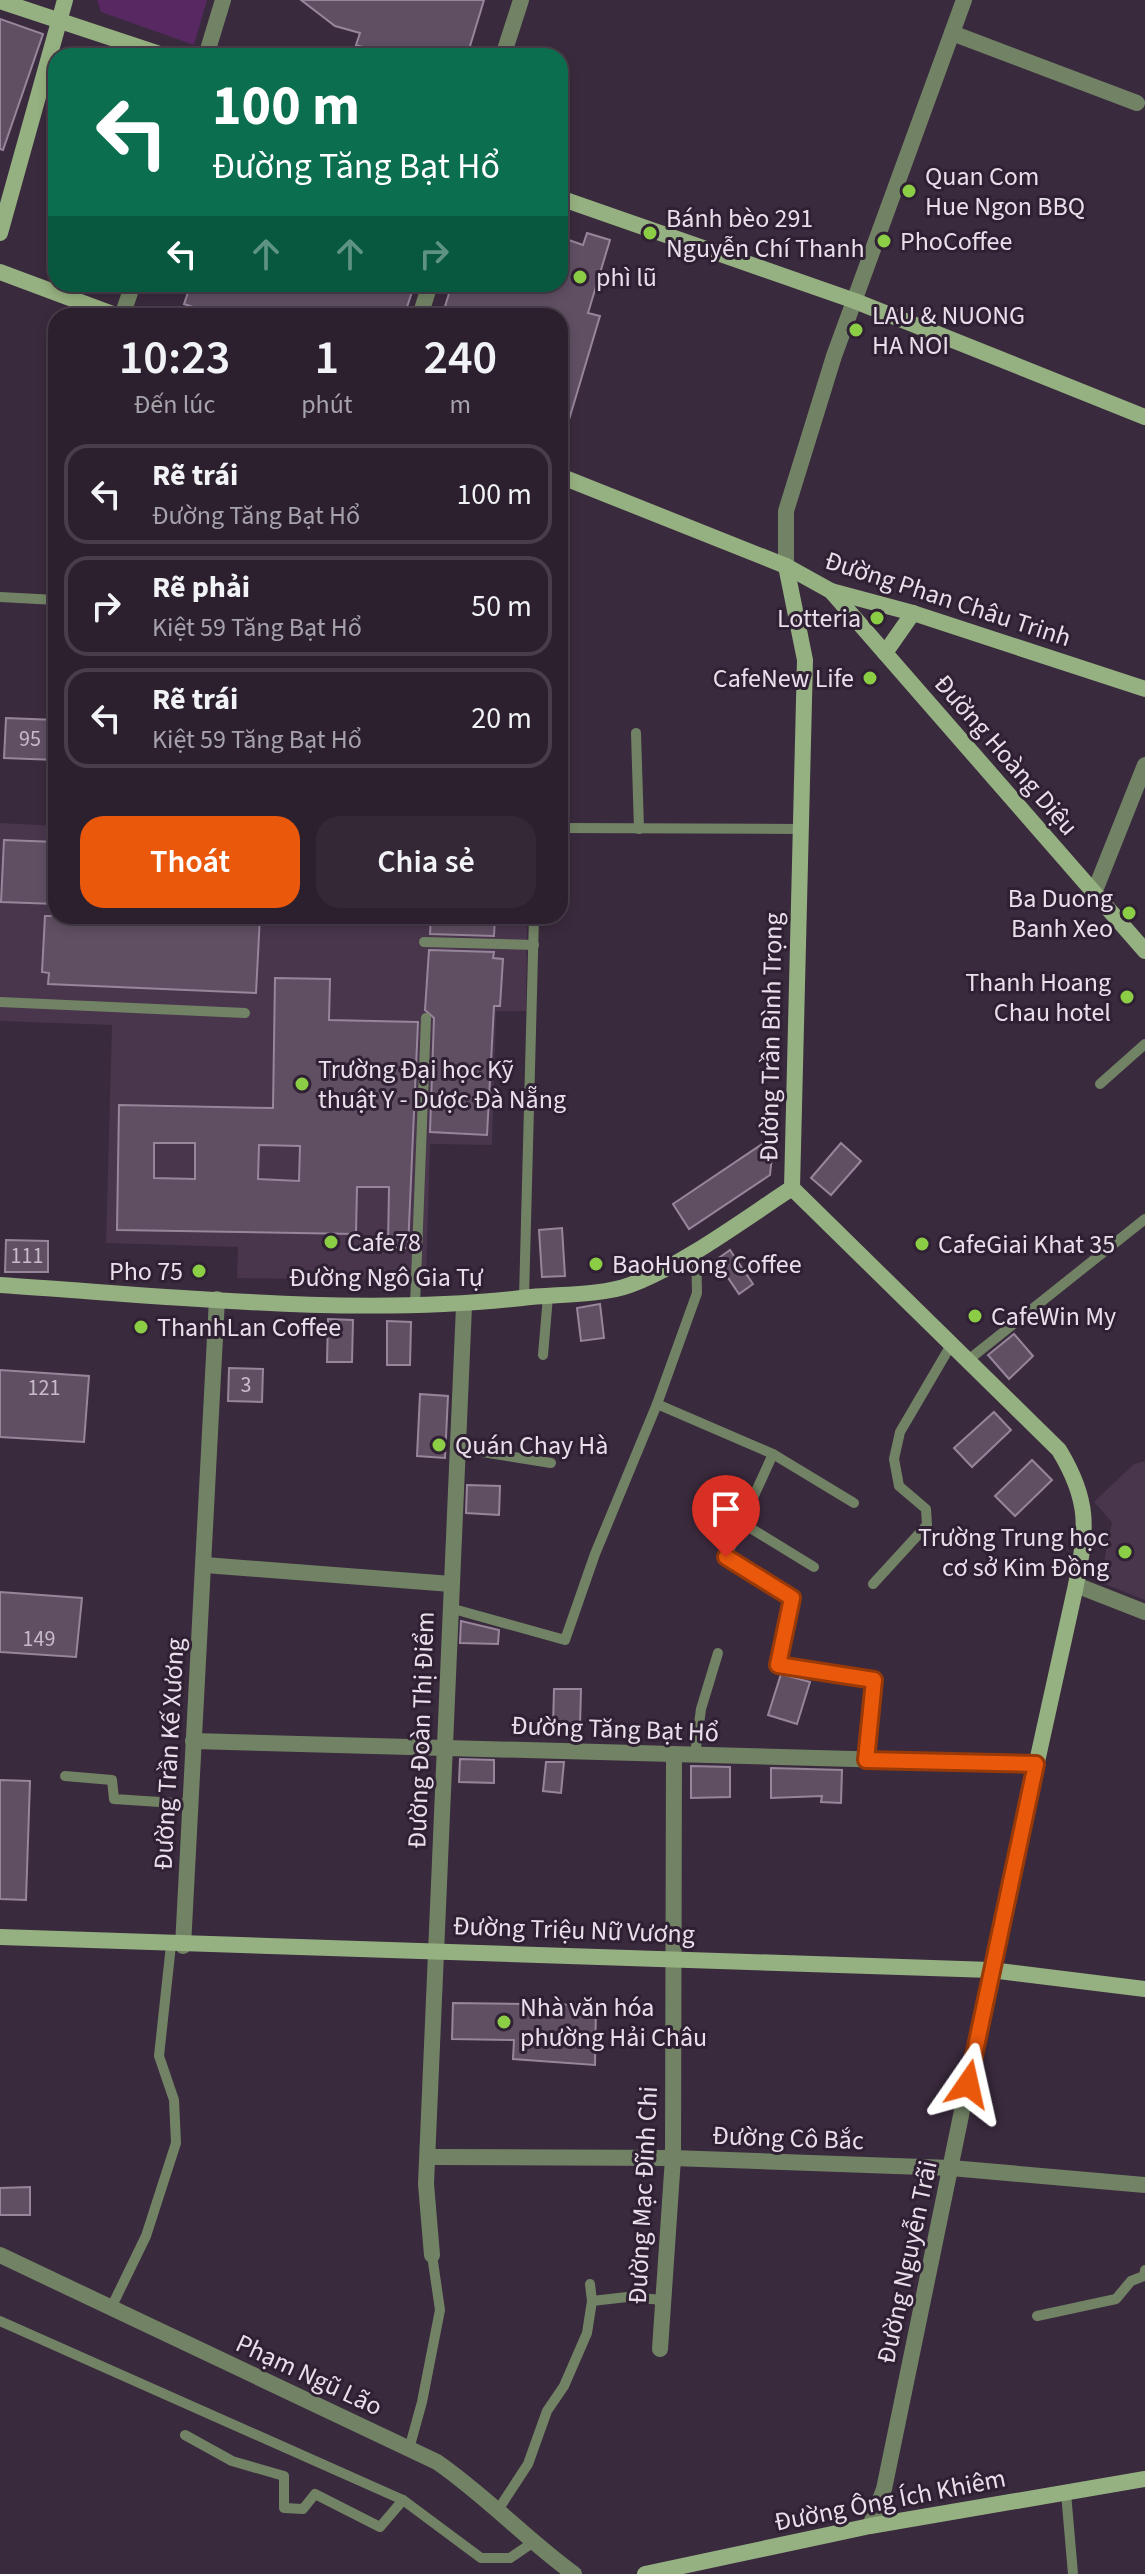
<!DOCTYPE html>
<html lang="vi">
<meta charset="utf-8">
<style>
body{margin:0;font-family:"Source Sans 3",sans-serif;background:#342836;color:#f1f3f6;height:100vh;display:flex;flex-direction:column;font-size:30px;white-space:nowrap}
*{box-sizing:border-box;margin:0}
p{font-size:26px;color:#a6a3aa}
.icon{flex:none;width:44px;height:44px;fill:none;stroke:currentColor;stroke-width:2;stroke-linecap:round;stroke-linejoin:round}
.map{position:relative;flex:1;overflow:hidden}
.drawer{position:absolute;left:48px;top:308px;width:520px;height:616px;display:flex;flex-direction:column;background:#2c202e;border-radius:24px;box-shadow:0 4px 12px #0003,0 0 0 2px #483e4a}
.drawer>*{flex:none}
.hud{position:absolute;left:48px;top:48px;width:520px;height:244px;border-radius:24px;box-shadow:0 4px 12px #0003,0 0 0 2px #483e4a;background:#0b6e4f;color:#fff;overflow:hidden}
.pin{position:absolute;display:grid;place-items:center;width:68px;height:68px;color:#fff;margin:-82px -34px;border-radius:50% 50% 50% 0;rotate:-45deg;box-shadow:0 0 8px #0007}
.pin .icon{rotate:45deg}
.me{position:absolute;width:88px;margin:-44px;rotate:11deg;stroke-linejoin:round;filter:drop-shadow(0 0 6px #0008)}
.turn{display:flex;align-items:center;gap:28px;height:168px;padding:0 32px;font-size:36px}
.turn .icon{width:104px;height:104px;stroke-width:2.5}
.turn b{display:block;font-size:56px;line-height:68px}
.lanes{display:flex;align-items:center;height:76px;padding:0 32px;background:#0003;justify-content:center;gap:40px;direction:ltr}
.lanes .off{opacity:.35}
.eta{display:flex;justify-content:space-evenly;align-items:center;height:136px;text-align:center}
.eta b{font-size:48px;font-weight:600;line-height:56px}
.cta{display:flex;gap:16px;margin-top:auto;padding:16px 32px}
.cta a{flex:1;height:92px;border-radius:24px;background:#ea580c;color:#fff;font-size:32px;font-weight:600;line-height:92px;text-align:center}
.cta a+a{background:#342836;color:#f1f3f6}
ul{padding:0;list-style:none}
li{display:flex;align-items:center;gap:24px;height:100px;margin:0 16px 12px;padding:0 16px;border:4px solid #483e4a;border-radius:24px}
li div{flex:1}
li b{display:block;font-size:30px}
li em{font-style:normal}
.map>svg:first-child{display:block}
.built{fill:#49364d}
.green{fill:#572861}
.building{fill:#604f63;stroke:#97859b;stroke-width:2;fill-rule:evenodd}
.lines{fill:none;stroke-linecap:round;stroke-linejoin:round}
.lane{stroke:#728365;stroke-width:10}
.street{stroke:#728365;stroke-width:16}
.secondary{stroke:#96b181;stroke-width:16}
.route-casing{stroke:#983908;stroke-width:20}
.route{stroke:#ea580c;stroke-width:14}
.poi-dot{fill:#8bce46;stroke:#2f2133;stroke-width:3}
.labels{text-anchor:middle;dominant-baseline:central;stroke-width:6;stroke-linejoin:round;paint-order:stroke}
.number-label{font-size:22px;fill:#c7bbc9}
.poi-label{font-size:26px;fill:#e9dfeb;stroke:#2f2133;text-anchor:start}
.street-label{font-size:26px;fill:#e9dfeb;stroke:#2f2133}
</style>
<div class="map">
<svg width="1145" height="2574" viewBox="0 0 1145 2574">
<rect width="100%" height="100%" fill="#3a2a3d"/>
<g class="built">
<path d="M0,823l56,3v90h471l-1,95h-30l-4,134 -62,-1 -4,136 -189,-2 1,-31 -132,-4 6,-218 -112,-4z"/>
<path d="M1145,1461v139l-45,-18 12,-60 -18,-20 40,-38z"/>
</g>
<path class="green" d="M97,0h110l-13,45 -93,-33z"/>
<g class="building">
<path d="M301,0h183l-17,56h-75l-36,-11 4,-12 -25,-7z"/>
<path d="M0,19l43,15 -40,116 -3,-1z"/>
<path d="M587,233l23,7 -22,73 12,3 -35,117 -5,-1v-116h-118l10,-32h108v-47l23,8z"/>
<path d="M191,284h206l16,5 -9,27h-184l-36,-12z"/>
<path d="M6,718l50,2v40l-52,-2z"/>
<path d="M4,840l52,2v62l-55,-2z"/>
<path d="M45,916h215l-4,77 -208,-9 1,-11 -7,-1z"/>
<path d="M431,916h64l-1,20 -64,-2z"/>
<path d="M429,950l65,2 -1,6 10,1 -3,47h-6l-7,129 -57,-3 4,-114 -9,-8z"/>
<path d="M275,978l55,1 -1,41 89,2 -10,226 -20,-1 1,-60h-32l-1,47 -239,-4 2,-125 154,3zM154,1143h41v36l-41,-1zM259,1145l41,1 -1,35 -41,-2z"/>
<path d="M774,1136l-4,39 -81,54 -16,-25z"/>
<path d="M841,1143l20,18 -30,34 -20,-17z"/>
<path d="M562,1228l3,48 -23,1 -3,-47z"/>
<path d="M6,1240l42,1v31h-43z"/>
<path d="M730,1250l23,34 -14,10 -23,-34z"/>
<path d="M600,1304l4,34 -23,3 -4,-33z"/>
<path d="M328,1319l25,1 -1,42h-25z"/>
<path d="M387,1321l24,1 -1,43h-23z"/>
<path d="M1014,1334l19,22 -24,23 -21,-24z"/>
<path d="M229,1368l34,1 -1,33 -34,-1z"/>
<path d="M0,1370l89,6 -5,66 -84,-5z"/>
<path d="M420,1394l28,2 -3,62 -28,-2z"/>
<path d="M994,1412l17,18 -39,37 -18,-19z"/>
<path d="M1032,1460l20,20 -37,36 -20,-20z"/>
<path d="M467,1485l33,1 -1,29 -33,-2z"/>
<path d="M0,1592l82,6 -6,59 -76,-5z"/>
<path d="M461,1621l38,9 -1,14 -38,-1z"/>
<path d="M781,1674l29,8 -13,42 -29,-9z"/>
<path d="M554,1689h27l-1,37h-27z"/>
<path d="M460,1759l34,1v23l-35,-1z"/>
<path d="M546,1762h18l-3,31 -18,-2z"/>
<path d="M691,1766l39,1v30l-39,1z"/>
<path d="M771,1768l71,2 -1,33 -20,-1 1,-6 -51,2z"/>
<path d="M0,1780l30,1 -4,119 -26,-1z"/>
<path d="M453,2003l143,2 -1,60 -82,-6 1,-19 -62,-1z"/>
<path d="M30,2187v28h-30v-27z"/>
</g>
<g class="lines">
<g class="lane">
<path d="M0,597l56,3"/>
<path d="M636,733l3,96"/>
<path d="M560,828l239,1"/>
<path d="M424,942l110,3"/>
<path d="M0,1002l245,11"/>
<path d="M1100,1084l45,-40"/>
<path d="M524,1298l10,-382"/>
<path d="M415,1305l11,-287"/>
<path d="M543,1355l5,-59"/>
<path d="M967,1361l178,-142"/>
<path d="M657,1404l40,-111 -1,-43"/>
<path d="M457,1448l94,15"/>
<path d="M773,1454l-47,103 66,41 -14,67 96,15 -8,80"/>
<path d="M742,1523l72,44"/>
<path d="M873,1584l54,-59 -1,-16 -27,-23 -5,-27 6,-27 51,-87"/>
<path d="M450,1608l115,32 30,-86 62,-150 116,50 81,49"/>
<path d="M695,1755l6,-46 17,-56"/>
<path d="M65,1776l47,4 2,19 76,5"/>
<path d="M592,2301l35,-4 36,3"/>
<path d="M111,2308l35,-72 30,-93 -2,-43 -15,-44 12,-111"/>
<path d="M1037,2316l79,-17 15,-18 13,-5 1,-6"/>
<path d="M0,2321l403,179 78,58h29l22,-15"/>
<path d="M185,2435l47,26 52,15v32l19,1 12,-15 65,33 23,-27"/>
<path d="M409,2449l13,-47 18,-92 -8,-55"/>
<path d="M1066,2493l7,81"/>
<path d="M498,2510l30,-46 19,-53 17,-25 23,-53 5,-32 -2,-17"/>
</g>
<g class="street">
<path d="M952,33l185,70"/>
<path d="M206,56l17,-56"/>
<path d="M503,56l18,-56"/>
<path d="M122,316l11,-32"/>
<path d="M420,316l10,-32"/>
<path d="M786,566v-55l48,-155 130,-356"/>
<path d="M1094,893l51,-128"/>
<path d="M205,1565l246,19"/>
<path d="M1076,1585l69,27"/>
<path d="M193,1741l843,23"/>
<path d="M183,1946l34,-647"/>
<path d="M429,2157l244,1 278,10 194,17"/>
<path d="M0,2255l437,207c49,34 89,77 137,112"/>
<path d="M432,2255l-6,-71 38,-878"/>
<path d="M660,2349l13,-191 1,-403"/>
<path d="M870,2526l14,-37 107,-519"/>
</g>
<g class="secondary">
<path d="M0,1l166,55"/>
<path d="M560,198l295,103 290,116"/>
<path d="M0,233l65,-233"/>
<path d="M0,272l118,44"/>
<path d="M560,476l226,90 45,25 82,22 232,76"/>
<path d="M786,566l19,94 -13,528 267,262c31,51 28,78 17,135l-85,385"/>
<path d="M831,591l314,360"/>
<path d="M885,653l28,-40"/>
<path d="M0,1285c168,11 355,32 522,13 32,-4 78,-2 108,-13 50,-18 116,-67 162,-97"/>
<path d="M0,1937l991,33 154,19"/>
<path d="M645,2574l225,-48 275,-47"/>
</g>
</g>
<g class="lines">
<g class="route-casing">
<path id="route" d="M726,1557l66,41 -14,67 96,15 -8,80 170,4 -68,320"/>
</g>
<use href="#route" class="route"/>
</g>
<g class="poi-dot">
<circle cx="909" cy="191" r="8"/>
<circle cx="650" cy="233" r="8"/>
<circle cx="884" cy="241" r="8"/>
<circle cx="580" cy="277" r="8"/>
<circle cx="856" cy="330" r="8"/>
<circle cx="877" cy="618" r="8"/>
<circle cx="870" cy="678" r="8"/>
<circle cx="1129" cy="913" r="8"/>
<circle cx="1127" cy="997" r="8"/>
<circle cx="302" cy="1084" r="8"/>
<circle cx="331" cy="1242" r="8"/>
<circle cx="922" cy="1244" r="8"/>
<circle cx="596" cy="1264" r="8"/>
<circle cx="199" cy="1271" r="8"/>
<circle cx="975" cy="1316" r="8"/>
<circle cx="141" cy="1327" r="8"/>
<circle cx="439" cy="1445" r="8"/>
<circle cx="1125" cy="1552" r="8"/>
<circle cx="504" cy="2022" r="8"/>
</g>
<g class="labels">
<g class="number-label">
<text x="30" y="739">95</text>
<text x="27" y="1256">111</text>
<text x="246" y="1385">3</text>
<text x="44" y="1388">121</text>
<text x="39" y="1639">149</text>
</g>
<g class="poi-label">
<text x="925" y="176">Quan Com<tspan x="925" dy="30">Hue Ngon BBQ</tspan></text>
<text x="666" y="218">Bánh bèo 291<tspan x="666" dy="30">Nguyễn Chí Thanh</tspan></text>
<text x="900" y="241">PhoCoffee</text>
<text x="596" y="277">phì lũ</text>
<text x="872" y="315">LAU &amp; NUONG<tspan x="872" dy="30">HA NOI</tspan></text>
<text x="861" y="618" text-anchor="end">Lotteria</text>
<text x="854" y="678" text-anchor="end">CafeNew Life</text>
<text x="1113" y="898" text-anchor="end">Ba Duong<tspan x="1113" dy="30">Banh Xeo</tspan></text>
<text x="1111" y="982" text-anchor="end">Thanh Hoang<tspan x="1111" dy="30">Chau hotel</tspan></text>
<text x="318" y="1069">Trường Đại học Kỹ<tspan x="318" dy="30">thuật Y - Dược Đà Nẵng</tspan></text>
<text x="347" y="1242">Cafe78</text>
<text x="938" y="1244">CafeGiai Khat 35</text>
<text x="612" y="1264">BaoHuong Coffee</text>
<text x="183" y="1271" text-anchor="end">Pho 75</text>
<text x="991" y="1316">CafeWin My</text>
<text x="157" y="1327">ThanhLan Coffee</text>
<text x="455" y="1445">Quán Chay Hà</text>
<text x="1109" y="1537" text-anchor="end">Trường Trung học<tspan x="1109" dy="30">cơ sở Kim Đồng</tspan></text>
<text x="520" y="2007">Nhà văn hóa<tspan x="520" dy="30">phường Hải Châu</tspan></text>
</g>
<g class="street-label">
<text transform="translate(948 599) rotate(18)">Đường Phan Châu Trinh</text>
<text transform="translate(1006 755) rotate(49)">Đường Hoàng Diệu</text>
<text transform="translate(771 1037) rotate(-89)">Đường Trần Bình Trọng</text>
<text x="386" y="1277">Đường Ngô Gia Tự</text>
<text transform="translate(615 1729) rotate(2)">Đường Tăng Bạt Hổ</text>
<text transform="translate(421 1730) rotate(-88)">Đường Đoàn Thị Điểm</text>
<text transform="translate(169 1754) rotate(-87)">Đường Trần Kế Xương</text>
<text transform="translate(574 1930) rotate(2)">Đường Triệu Nữ Vương</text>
<text transform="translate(788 2138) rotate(2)">Đường Cô Bắc</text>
<text transform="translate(643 2195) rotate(-87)">Đường Mạc Đĩnh Chi</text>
<text transform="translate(907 2262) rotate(-78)">Đường Nguyễn Trãi</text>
<text transform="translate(309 2375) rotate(25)">Phạm Ngũ Lão</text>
<text transform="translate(890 2500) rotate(-11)">Đường Ông Ích Khiêm</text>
</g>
</g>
</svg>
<div class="pin" style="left:726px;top:1557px;background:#d93025"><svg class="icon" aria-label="arrive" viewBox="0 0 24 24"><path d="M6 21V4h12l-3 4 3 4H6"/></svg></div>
<svg class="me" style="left:968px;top:2084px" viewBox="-20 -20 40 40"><path d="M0-17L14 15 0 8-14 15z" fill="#ea580c" stroke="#fff" stroke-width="4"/></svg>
<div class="hud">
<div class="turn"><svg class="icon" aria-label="left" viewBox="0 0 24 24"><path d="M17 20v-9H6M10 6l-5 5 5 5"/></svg><div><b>100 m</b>Đường Tăng Bạt Hổ</div></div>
<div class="lanes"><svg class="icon" aria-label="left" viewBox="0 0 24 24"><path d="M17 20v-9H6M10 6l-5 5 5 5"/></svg><svg class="icon off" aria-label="ahead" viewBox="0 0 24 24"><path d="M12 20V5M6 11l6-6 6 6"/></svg><svg class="icon off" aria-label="ahead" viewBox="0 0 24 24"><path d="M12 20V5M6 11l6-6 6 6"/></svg><svg class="icon off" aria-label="right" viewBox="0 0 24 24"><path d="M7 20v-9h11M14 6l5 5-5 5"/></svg></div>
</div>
<section class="drawer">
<div class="eta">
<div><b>10:23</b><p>Đến lúc</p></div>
<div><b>1</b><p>phút</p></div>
<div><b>240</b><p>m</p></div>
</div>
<ul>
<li><svg class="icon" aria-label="left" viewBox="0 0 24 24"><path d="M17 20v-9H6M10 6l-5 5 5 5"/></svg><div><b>Rẽ trái</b><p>Đường Tăng Bạt Hổ</p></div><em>100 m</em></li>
<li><svg class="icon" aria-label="right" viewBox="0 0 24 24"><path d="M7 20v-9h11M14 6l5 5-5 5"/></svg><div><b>Rẽ phải</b><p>Kiệt 59 Tăng Bạt Hổ</p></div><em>50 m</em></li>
<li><svg class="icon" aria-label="left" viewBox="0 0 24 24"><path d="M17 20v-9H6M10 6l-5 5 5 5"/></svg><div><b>Rẽ trái</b><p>Kiệt 59 Tăng Bạt Hổ</p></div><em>20 m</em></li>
</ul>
<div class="cta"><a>Thoát</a><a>Chia sẻ</a></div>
</section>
</div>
